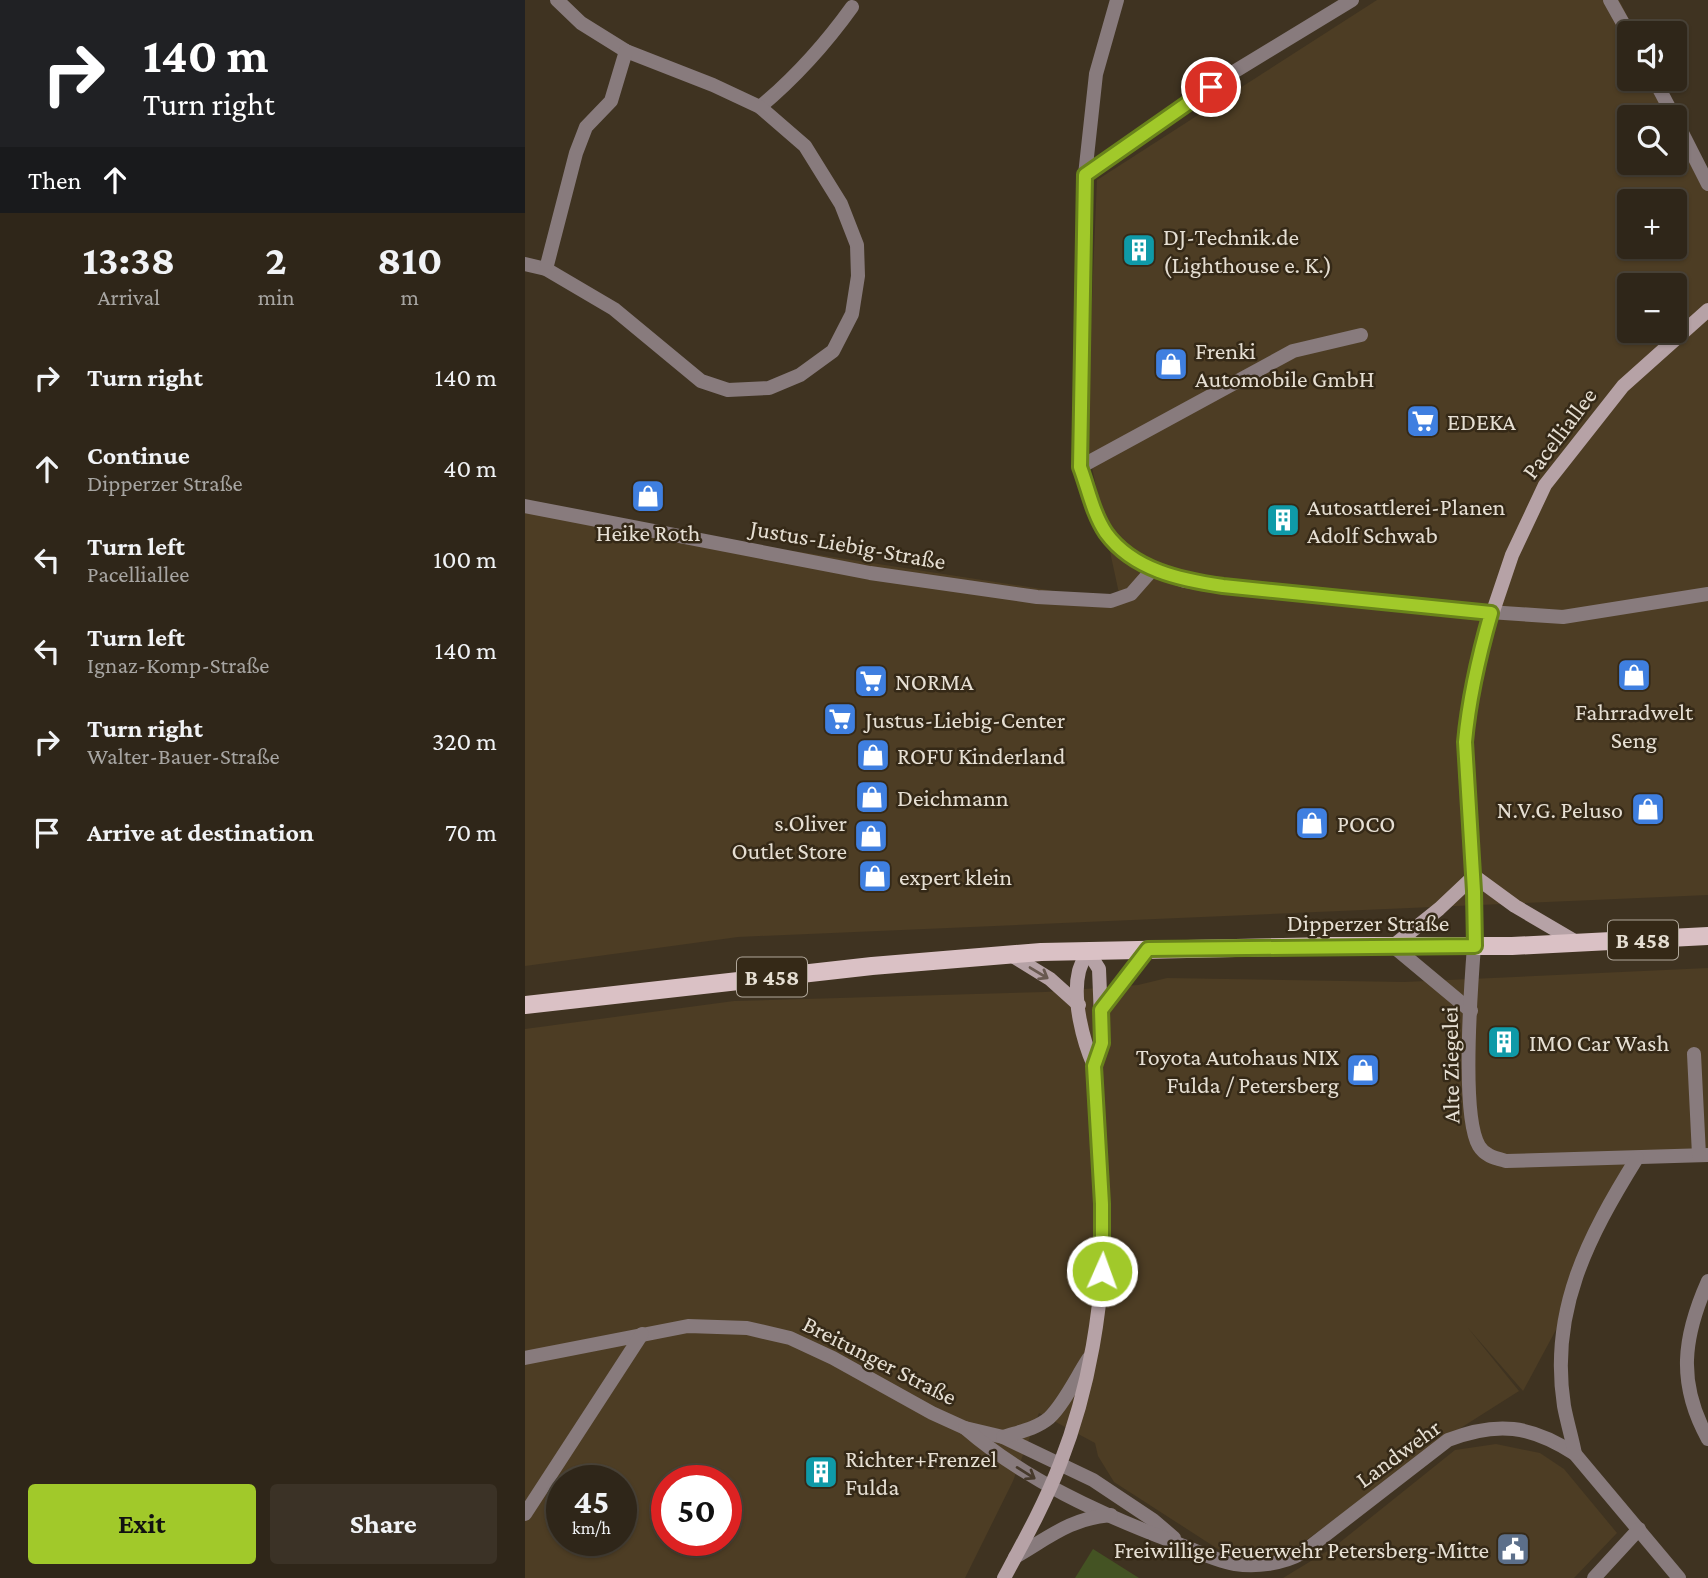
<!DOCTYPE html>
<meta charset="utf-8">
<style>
body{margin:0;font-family:"Crimson Pro",serif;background:#3b3226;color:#f1f3f6;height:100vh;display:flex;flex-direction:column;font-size:26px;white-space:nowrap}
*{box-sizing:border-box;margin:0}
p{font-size:23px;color:#a7a5a2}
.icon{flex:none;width:38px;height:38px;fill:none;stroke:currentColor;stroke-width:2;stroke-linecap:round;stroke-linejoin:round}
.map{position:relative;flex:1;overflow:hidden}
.side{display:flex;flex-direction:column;background:#2f2619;width:525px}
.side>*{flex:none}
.banner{background:#202124;color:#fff;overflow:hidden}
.buttons{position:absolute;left:1092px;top:21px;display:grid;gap:14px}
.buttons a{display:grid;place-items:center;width:70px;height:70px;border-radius:7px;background:#2f2619;box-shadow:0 2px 5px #0004,0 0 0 2px #4a4338;font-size:35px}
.speed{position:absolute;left:21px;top:1465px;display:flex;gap:14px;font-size:35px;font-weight:700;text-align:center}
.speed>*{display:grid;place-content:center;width:91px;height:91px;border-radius:50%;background:#2f2619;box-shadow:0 2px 5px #0004,0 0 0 2px #4a4338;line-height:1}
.speed small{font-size:18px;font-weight:400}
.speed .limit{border:10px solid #d22;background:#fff;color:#111}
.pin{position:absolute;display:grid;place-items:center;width:60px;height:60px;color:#fff;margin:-30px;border:4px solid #fff;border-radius:50%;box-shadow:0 2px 7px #0007}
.me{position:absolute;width:77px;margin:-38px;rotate:2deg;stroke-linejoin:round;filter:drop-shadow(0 0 5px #0008)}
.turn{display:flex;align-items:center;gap:24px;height:147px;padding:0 28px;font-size:32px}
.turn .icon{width:91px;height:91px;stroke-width:2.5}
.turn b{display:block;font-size:49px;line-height:60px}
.then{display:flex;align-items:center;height:66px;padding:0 28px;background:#0003;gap:14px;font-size:26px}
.eta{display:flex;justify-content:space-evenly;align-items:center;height:119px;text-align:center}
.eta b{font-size:42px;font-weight:700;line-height:49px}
.primary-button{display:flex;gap:14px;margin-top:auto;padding:14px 28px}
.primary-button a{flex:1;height:80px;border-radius:7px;background:#a1c92a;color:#111;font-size:28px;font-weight:700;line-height:80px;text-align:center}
.primary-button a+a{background:#3b3226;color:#f1f3f6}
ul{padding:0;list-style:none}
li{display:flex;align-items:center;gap:21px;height:91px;padding:0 28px}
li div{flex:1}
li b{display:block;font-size:26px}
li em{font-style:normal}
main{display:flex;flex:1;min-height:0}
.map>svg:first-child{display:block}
.built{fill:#4d3d24;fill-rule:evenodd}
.green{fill:#445323}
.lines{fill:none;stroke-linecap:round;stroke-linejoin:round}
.street{stroke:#887b7d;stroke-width:14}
.secondary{stroke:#b6a2a6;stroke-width:14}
.primary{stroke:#dac1c5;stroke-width:18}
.oneway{stroke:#695950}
.oneway2{stroke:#46392b}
.route-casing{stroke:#69831b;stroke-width:18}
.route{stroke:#a1c92a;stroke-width:12}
.labels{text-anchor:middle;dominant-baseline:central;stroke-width:5;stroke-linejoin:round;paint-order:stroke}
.shield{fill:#352917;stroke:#b1a89b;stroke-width:2}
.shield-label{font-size:23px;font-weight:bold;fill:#e6dfd3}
.poi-label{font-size:24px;fill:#e6dfd3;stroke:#352917;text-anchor:start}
.street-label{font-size:24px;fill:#e6dfd3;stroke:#352917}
</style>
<main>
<section class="side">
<div class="banner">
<div class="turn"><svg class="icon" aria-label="right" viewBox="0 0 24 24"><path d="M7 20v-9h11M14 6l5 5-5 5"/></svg><div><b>140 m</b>Turn right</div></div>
<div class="then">Then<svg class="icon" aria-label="ahead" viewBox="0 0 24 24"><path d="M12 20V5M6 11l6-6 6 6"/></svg></div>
</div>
<div class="eta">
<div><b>13:38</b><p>Arrival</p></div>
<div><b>2</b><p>min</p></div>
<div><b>810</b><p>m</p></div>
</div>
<ul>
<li><svg class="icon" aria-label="right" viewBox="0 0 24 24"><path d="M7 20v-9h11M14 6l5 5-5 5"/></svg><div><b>Turn right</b></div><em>140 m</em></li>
<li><svg class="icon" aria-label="ahead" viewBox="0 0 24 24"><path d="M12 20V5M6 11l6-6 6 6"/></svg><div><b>Continue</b><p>Dipperzer Straße</p></div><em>40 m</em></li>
<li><svg class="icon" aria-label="left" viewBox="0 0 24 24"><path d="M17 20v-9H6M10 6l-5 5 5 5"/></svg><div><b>Turn left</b><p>Pacelliallee</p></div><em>100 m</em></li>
<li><svg class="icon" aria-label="left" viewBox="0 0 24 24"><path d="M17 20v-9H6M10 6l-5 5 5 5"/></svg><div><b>Turn left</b><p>Ignaz-Komp-Straße</p></div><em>140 m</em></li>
<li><svg class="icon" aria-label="right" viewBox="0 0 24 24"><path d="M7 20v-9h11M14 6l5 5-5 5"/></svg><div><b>Turn right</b><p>Walter-Bauer-Straße</p></div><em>320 m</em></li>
<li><svg class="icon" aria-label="arrive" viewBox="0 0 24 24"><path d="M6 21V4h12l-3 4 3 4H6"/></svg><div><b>Arrive at destination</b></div><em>70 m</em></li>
</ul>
<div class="primary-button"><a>Exit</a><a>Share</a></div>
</section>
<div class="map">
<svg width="1183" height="1578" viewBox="0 0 1183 1578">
<rect width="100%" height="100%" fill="#3f3321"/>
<g class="built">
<path d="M852,0h242l17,33h-7v46h29l50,102v714l-970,42 -213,29v-465l256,48 267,41 52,11 20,-3 -34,-158 11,-260zM1104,117h46v46h-46zM1104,201h46v46h-46zM1104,285h46v46h-46z"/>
<path d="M1183,968v187l-71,3 -72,155 -42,78 -55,-63 51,63 -71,45 -155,114 -29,9 -43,-8 -107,-69 -16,-26 -3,-13 -56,-30 -26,68 -48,97h-440v-549l209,-28 311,-9 93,-7 29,-7 237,4zM37,1480h59v60h-59zM142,1480h59v60h-59z"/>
<path d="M971,1444l44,9 24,16 53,64 -43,45h-291l51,-31 121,-97z"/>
</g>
<path class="green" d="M568,1549l46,29h-64z"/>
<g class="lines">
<g class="street">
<path d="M592,0l-21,74 -11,101 -5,292c7,21 13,47 26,66 18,25 51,39 79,48l274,29 104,7 145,-23"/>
<path d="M1085,0l19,34"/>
<path d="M1129,79l20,38"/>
<path d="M235,107c37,-31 64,-61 92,-100"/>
<path d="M1150,119l33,65"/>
<path d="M560,175l147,-102 120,-73"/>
<path d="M0,264l21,5 68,40 87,72 27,9 41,-2 31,-13 33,-24 19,-37 6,-38 -1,-31 -16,-41 -36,-58 -45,-39 -47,-22 -87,-34 -45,-28 -24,-23"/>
<path d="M21,269l30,-116 10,-26 25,-26 15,-50"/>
<path d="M555,467l213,-116 68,-16"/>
<path d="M0,506l345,67 167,24 74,4 20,-7 22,-25"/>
<path d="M868,946l78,65"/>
<path d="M949,946c-3,39 -13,170 5,200 6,10 16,12 27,15l202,-6"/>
<path d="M1169,1054l5,101"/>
<path d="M1183,1281c-25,56 -31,102 0,158"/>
<path d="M0,1358l163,-32 59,2 43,10 43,20 99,55 33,15 38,9 90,43 60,40 21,18"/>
<path d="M440,1428c60,52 135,86 209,114 20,8 39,18 61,22 21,3 48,0 67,-11l146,-113c49,-19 83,-15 127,14l104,124"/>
<path d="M478,1437c15,-5 33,-8 46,-19 15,-14 28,-42 40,-60"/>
<path d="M1050,1454c-3,-16 -8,-32 -11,-48 -15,-95 24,-169 73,-248"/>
<path d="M0,1514l117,-180"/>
<path d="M490,1557c33,-19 56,-39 96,-42"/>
<path d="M1069,1578l45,-49"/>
</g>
<g class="secondary">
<path d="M949,876l41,30 63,37"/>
<path d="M868,946l46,-37 35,-33"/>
<path d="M949,946v-70l-9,-109 3,-49 13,-71 31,-92 33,-70 78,-99 85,-76"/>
<path d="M562,950l12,19 3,74 -8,23"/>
<path d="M483,953l42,26 29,26"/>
<path d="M576,1010l47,-61"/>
<path d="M479,1578c20,-37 41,-75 56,-114 29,-74 44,-160 43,-239 -1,-53 -5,-106 -9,-159 -11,-25 -22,-67 -15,-95 2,-7 6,-14 8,-21"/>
</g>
<path class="primary" d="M0,1005l347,-39 169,-14 291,-6h180l196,-10"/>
</g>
<defs><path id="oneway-shaft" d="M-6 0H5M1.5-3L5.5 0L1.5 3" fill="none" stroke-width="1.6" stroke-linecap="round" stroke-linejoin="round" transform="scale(1.75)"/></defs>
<use class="oneway" href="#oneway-shaft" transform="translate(514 973) rotate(31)"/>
<use class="oneway2" href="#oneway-shaft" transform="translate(501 1473) rotate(32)"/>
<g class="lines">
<g class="route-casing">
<path id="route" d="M577,1271v-67l-8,-138 8,-23 -1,-33 47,-61 327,-3 -1,-55 -9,-149c4,-44 14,-87 26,-129l-268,-27c-42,-6 -90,-16 -117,-53 -13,-19 -18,-45 -26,-66l5,-292 126,-88"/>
</g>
<use href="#route" class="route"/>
</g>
<defs>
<g id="building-square" transform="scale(1.75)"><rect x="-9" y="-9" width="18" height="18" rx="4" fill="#0f9aa8" stroke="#352917"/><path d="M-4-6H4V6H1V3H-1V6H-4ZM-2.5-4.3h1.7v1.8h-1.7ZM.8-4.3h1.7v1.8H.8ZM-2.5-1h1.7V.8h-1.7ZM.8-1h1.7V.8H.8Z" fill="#fff"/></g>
<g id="shop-square" transform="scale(1.75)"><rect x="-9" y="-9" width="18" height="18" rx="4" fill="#3f7fe0" stroke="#352917"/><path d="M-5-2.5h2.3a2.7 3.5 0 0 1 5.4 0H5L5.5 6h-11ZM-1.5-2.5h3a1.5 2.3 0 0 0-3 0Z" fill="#fff"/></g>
<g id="supermarket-square" transform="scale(1.75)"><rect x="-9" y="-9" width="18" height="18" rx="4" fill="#3f7fe0" stroke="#352917"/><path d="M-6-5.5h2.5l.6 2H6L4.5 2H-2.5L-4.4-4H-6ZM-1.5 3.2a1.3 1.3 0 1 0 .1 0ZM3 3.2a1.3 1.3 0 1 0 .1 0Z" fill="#fff"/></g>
<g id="civic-square" transform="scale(1.75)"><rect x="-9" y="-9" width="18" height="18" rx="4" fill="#5c6f8a" stroke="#352917"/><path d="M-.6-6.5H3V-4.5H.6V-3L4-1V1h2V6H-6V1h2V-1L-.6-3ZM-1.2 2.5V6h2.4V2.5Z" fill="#fff"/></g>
</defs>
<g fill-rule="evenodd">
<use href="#building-square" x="614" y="250"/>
<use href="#shop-square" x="646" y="364"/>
<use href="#supermarket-square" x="898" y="421"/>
<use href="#shop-square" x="123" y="496"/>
<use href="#building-square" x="758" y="520"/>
<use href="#shop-square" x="1109" y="675"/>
<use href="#supermarket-square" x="346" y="681"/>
<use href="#supermarket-square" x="315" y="719"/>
<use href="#shop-square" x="348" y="755"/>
<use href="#shop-square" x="347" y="797"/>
<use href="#shop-square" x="1123" y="809"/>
<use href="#shop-square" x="787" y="823"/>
<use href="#shop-square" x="346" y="836"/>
<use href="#shop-square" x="350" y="876"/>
<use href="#building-square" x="979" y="1042"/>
<use href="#shop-square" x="838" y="1070"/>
<use href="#building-square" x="296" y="1472"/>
<use href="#civic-square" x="988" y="1549"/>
</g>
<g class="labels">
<g class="shield">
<rect x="1083" y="920.5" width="70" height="39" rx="5"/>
<rect x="212" y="957.5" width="70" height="39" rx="5"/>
</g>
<g class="shield-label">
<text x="1118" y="940">B 458</text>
<text x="247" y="977">B 458</text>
</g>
<g class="poi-label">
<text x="638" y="236">DJ-Technik.de<tspan x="638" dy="28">(Lighthouse e. K.)</tspan></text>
<text x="670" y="350">Frenki<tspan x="670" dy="28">Automobile GmbH</tspan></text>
<text x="922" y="421">EDEKA</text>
<text x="782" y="506">Autosattlerei-Planen<tspan x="782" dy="28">Adolf Schwab</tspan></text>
<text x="123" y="532" text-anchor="middle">Heike Roth</text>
<text x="370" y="681">NORMA</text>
<text x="1109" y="711" text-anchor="middle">Fahrradwelt<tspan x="1109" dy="28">Seng</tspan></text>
<text x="340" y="719">Justus-Liebig-Center</text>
<text x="372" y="755">ROFU Kinderland</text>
<text x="372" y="797">Deichmann</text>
<text x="1098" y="809" text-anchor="end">N.V.G. Peluso</text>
<text x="322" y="822" text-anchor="end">s.Oliver<tspan x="322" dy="28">Outlet Store</tspan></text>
<text x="812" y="823">POCO</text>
<text x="374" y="876">expert klein</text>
<text x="1004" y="1042">IMO Car Wash</text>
<text x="814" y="1056" text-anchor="end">Toyota Autohaus NIX<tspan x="814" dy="28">Fulda / Petersberg</tspan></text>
<text x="320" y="1458">Richter+Frenzel<tspan x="320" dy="28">Fulda</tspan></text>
<text x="964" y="1549" text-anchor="end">Freiwillige Feuerwehr Petersberg-Mitte</text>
</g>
<g class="street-label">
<text transform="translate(1034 433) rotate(-53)">Pacelliallee</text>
<text transform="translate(323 544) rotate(10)">Justus-Liebig-Straße</text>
<text x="843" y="922">Dipperzer Straße</text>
<text transform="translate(925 1065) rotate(-91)">Alte Ziegelei</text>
<text transform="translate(355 1360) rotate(27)">Breitunger Straße</text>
<text transform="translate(873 1453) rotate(-36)">Landwehr</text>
</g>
</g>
</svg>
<div class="buttons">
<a><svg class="icon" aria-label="sound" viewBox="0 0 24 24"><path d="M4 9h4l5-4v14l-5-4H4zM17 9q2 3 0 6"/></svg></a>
<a><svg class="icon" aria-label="search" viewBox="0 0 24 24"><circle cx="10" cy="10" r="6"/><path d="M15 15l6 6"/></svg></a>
<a>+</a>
<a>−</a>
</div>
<div class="speed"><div>45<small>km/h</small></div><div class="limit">50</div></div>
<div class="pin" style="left:686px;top:87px;background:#d93025"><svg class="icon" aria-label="arrive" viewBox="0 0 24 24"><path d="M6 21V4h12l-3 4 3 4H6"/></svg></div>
<svg class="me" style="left:577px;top:1271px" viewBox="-20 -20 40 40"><circle r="17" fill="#a1c92a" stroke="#fff" stroke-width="3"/><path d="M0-11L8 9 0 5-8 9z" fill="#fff"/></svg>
</div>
</main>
